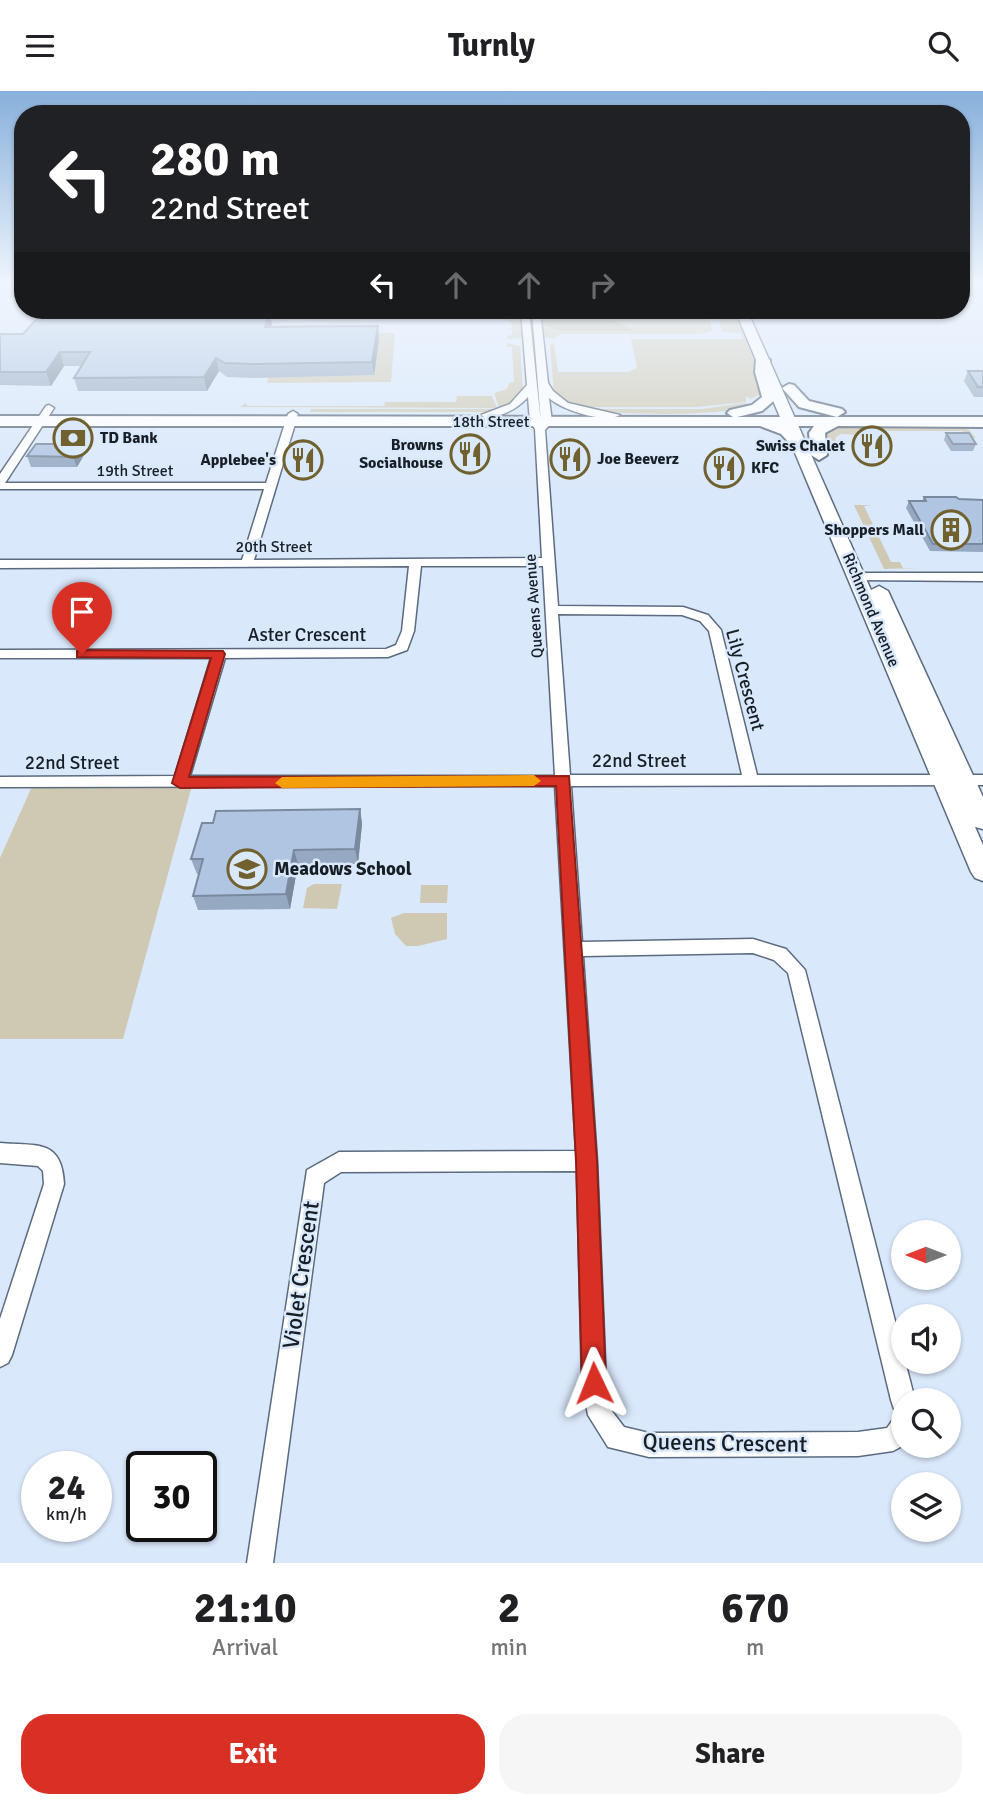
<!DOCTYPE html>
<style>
body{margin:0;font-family:Signika,sans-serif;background:#f6f6f6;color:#202124;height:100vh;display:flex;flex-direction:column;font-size:26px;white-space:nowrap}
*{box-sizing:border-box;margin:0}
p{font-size:23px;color:#757577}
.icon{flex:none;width:38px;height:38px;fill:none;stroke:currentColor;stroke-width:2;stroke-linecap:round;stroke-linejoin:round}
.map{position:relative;height:1472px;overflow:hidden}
.sheet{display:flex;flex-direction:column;background:#fff;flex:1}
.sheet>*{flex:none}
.guide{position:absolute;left:14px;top:14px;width:956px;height:214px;border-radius:28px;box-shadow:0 2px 5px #0004;background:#202124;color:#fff;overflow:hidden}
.needle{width:46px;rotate:270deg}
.buttons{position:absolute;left:891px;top:1129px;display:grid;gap:14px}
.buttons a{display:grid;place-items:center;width:70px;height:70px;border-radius:50%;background:#fff;box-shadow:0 2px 5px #0004;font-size:35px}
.speed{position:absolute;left:21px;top:1360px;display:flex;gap:14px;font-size:35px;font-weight:700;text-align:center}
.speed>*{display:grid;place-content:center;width:91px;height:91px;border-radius:50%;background:#fff;box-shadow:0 2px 5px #0004;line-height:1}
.speed small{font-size:18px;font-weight:400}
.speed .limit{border:4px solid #111;border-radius:10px;background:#fff;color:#111}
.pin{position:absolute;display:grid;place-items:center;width:60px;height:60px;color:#fff;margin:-72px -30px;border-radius:50% 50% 50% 0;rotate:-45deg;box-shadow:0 0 7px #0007}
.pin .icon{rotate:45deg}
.me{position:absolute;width:77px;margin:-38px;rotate:358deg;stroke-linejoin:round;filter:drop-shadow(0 0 5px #0008)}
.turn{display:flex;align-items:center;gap:24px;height:147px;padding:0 21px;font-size:32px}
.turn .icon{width:91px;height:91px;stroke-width:2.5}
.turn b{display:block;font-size:49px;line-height:60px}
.lanes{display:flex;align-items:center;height:66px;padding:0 21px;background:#0003;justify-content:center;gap:35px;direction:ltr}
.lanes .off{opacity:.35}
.eta{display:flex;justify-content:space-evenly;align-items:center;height:119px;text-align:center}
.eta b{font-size:42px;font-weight:800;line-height:49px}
.cta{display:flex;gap:14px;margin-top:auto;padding:14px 21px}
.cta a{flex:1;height:80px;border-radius:28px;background:#d93025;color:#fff;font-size:28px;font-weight:800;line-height:80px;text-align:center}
.cta a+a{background:#f6f6f6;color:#202124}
header{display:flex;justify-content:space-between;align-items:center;height:91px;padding:0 21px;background:#fff;font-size:32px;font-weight:800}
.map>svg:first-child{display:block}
.green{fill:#cfc9b3}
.forest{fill:#bcb291}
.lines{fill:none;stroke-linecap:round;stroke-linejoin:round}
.minor-casing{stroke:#5b6a7e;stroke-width:3}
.secondary-casing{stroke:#5b6a7e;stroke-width:3}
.primary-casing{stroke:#5b6a7e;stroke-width:4}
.minor{fill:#fff;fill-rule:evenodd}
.secondary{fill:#fff;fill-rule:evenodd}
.primary{fill:#fff;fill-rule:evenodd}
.wall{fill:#96a9c2}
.shaded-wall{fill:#7a8a9e}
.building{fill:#afc5e2;stroke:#7a8a9e;stroke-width:2}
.route{fill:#d93025;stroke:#8d1f18;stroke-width:2}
.slow{fill:#f59e0b}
.labels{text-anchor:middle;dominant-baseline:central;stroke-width:5;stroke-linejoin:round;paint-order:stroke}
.far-street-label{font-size:16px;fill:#181e26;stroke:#dae8fb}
.far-poi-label{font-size:16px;font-weight:bold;fill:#181e26;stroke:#dae8fb;text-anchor:end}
.street-label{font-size:19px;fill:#181e26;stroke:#dae8fb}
.poi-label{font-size:19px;font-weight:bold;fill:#181e26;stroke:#dae8fb;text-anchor:start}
.near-street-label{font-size:23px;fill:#181e26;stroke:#dae8fb}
</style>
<header><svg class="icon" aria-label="menu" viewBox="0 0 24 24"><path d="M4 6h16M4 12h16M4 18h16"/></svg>Turnly<svg class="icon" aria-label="search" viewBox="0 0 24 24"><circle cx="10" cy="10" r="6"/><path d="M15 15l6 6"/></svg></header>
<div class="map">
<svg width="983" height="1472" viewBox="0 0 983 1472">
<rect width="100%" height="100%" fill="#dae8fb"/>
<g class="green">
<path d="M510,219h11l2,25 -2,3 -14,1v-3l5,-1 -1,-13 -7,-3h-47l53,-2z"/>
<path d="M540,219h167l6,21 -12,3h-140l-8,5 -10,-3z"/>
<path d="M716,219h17l31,74 -3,10 -12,6 2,-2 -5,-1v5l-49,5h-119l-24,-13 -4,-49 4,-2 4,29h70l9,-4 -6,-29h112l-2,-6 -19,-1z"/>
<path d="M280,234h35l-1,7 81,1 -4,49 -124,1z"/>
<path d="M507,252l13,3 3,44 -2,5 -15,13h-7l-5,-15 13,-4 2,-6 5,-1 -2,-35h-5z"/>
<path d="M457,305h35l5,12 -257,-1 6,-4 1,3h137l1,-4h71z"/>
<path d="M745,312l12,3c-41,10 -131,10 -173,3h118z"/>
<path d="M311,318h192l-8,3h-185z"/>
<path d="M841,334l123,3 5,2 7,8h-7l-6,-7h-84l-2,5 -36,-2 -6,4 6,13h-4l-4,-9h-10v-11z"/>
<path d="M854,414h17l-7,1 27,56h9l3,6h17l-36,1z"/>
<path d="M34,691h159l-70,257h-123v-181z"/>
<path d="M314,793h28l-5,25 -34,-1 4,-20z"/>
<path d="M421,794h27l-1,18h-27z"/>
<path d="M404,822h43v26l-29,7h-12l-11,-12 -4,-16z"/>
</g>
<path class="forest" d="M541,219h65l9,11 19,10h-74l-16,-6z"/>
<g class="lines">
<g class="minor-casing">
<g id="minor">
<path d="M521,219h8l12,113 -9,-113h8l8,73 5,8 15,12 52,12c-15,9 -58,-5 -71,-17l3,24 -7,8 13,176 125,1 25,8 13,15 36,145h226v10l-412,1 11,156 171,-3 33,10 19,21 98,382v9h2l10,39h-12v12l-9,-3 -3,-9 -103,-427 -14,-13 -21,-7 -170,3 14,205 9,222 5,27 13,17 25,6 209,-1 29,-4 7,-10 9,-3 1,30 -11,6 -35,5 -209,1 -41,-10 -20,-32 -6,-32 -5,-212 -236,1 -17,11 -51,380h-26l60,-393 32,-18 237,-1 -21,-365 -555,1v-10l175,-1 36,-118h-211v-8l386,-1 10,-4 6,-14 7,-65 -409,2v-8h242l22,-71h-264v-15l46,-68 3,-1 5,3 -49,75h261l22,-69 5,-3 5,3 -44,146 288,-2 -7,-129 -5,-7 -2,-25c-12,13 -25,19 -42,21l-5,-3 29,-11 17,-19zM421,475h122l12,210h-365l35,-118 163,-1 19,-7 7,-19zM558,523l124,1 18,6 9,10 33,144h-172z"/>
<path d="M857,482h126v8l-130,-1 -2,-3z"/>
<path d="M0,1052c37,3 62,-4 64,41l-52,171 -4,8 -8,4v-48l44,-135 -1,-13 -5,-5 -38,-3z"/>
</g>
</g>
<g class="secondary-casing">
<path id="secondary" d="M735,219h12l124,280 8,-4 9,5 95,206v32l-8,-2 8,18v36l-8,-3 -4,-6z"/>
</g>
<g class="primary-casing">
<g id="primary">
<path d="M763,265l7,4 -1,12 8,26 -15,13 -25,6h246v10l-145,-1 -13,7 2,22 -8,5 -8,-5 -2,-22 5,-7h-27l4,2 17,17 -8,5 -6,-2 -13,-14 -21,-8h-760v-10l733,1 -6,-4 3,-3 22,-5 10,-8 -7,-25 1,-12z"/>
<path d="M789,293l5,1 15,16 33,8 3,3 -8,5 -38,-10 -17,-19z"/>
</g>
</g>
<use href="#minor" class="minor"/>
<use href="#secondary" class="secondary"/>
<use href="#primary" class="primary"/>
</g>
<g class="wall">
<path d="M45,219h136v3h89l2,14 106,-1 1,13 -5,36 -120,3 -27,-1 -8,-6 -12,20h-129l-4,-13 7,-12h-17l-13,20 -51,-1v-51h23z"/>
<path d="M968,280h15v26h-9l-10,-16z"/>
<path d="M946,342l30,11 -3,7h-22l-7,-11z"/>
<path d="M80,353l4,11 -7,12h-46l-4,-11z"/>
<path d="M924,406l59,3v52l-53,-1 -24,-43 3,-7h13z"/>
<path d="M360,718l2,15 -4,40h-60l-8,45 -92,1 -5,-14 6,-22h-2l-6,-15 22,-36z"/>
</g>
<g class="shaded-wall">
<path d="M270,222l2,12 -4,15 -3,-13z"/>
<path d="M378,235l1,13 -5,36 -2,-13z"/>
<path d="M60,261l4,14 -13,20 -5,-14z"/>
<path d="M216,267l3,13 -12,20 -3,-14z"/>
<path d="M80,353l4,11 -7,12 -4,-10z"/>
<path d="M360,718l2,15 -4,40 -3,-15z"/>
<path d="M294,759l4,14 -8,45 -4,-15z"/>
</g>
<g class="building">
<path d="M45,219h134l-1,3h92l-5,14 113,-1 -6,36 -121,2 -26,-1 -9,-5 -12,19 -130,1 16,-26h-30l-14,20h-46v-38h23z"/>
<path d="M968,280h15v16h-5z"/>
<path d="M946,342h23l7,11h-23z"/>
<path d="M36,353h44l-7,13 -46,-1z"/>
<path d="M924,406h32l3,2 24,1v44h-50l-24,-43h17z"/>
<path d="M360,718l-5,40 -61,1 -8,44 -93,2 10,-37h-12l11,-36h11l3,-12z"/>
</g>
<linearGradient id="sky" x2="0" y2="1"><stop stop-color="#87b0db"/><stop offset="0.48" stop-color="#eef5fd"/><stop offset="1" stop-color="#eef5fd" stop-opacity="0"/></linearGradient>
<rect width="983" height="400" fill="url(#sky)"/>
<path class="route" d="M82,559l141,1 2,3 -36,123 380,-1 28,385 9,222 -4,8 -8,4 -9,-4 -3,-8 -6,-222 -20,-375 -376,2 -8,-5 39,-125 -134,-1v-6z"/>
<path class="slow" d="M534,684l7,6 -7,5 -252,2 -7,-5 7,-6z"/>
<defs>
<g id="bank-ring" transform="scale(2.0125)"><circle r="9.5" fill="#dae8fb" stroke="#70612f" stroke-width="1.5"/><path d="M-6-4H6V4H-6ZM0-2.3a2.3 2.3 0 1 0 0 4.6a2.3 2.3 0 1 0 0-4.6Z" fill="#70612f"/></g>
<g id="restaurant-ring" transform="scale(2.0125)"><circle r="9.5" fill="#dae8fb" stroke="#70612f" stroke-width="1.5"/><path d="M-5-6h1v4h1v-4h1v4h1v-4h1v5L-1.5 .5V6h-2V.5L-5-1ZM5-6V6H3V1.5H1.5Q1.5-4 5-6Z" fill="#70612f"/></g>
<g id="building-ring" transform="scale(2.0125)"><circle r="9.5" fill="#dae8fb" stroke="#70612f" stroke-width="1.5"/><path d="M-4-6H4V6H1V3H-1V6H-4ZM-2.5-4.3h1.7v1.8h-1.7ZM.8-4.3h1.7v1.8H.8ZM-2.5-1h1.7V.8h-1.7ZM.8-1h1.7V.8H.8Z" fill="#70612f"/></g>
<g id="school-ring" transform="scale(2.0125)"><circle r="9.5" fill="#dae8fb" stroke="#70612f" stroke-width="1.5"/><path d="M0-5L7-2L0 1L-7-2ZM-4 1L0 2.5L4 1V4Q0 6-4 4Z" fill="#70612f"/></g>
</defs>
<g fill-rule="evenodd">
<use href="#bank-ring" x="73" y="347"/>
<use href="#restaurant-ring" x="872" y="355"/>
<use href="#restaurant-ring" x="470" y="363"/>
<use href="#restaurant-ring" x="570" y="368"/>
<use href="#restaurant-ring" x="303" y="369"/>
<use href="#restaurant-ring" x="724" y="377"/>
<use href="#building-ring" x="951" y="439"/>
<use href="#school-ring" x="247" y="778"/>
</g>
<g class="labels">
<g class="far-street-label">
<text x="491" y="331">18th Street</text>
<text x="135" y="380">19th Street</text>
<text x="274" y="456">20th Street</text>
<text transform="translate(534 515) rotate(-94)">Queens Avenue</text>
<text transform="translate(871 519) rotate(67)">Richmond Avenue</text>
</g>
<g class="far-poi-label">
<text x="100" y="347" text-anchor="start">TD Bank</text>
<text x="443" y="354">Browns<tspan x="443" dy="18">Socialhouse</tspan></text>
<text x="845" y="355">Swiss Chalet</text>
<text x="597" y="368" text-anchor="start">Joe Beeverz</text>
<text x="276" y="369">Applebee's</text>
<text x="751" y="377" text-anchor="start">KFC</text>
<text x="924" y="439">Shoppers Mall</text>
</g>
<g class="street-label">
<text x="307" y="544">Aster Crescent</text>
<text transform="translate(745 589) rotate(75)">Lily Crescent</text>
<text x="639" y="670">22nd Street</text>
<text x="72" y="672">22nd Street</text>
</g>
<g class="poi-label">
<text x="274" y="778">Meadows School</text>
</g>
<g class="near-street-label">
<text transform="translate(301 1184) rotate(-82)">Violet Crescent</text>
<text transform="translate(725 1352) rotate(1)">Queens Crescent</text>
</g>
</g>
</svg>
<div class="buttons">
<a><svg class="needle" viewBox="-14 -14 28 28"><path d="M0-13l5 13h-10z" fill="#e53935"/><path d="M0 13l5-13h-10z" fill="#757577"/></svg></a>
<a><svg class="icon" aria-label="sound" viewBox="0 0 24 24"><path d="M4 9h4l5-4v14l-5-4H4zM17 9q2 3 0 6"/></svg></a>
<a><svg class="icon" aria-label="search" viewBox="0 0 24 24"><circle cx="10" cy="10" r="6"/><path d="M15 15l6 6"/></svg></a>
<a><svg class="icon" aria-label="layers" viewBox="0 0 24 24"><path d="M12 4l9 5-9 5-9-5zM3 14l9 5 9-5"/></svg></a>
</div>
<div class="speed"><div>24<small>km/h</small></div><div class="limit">30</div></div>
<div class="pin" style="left:82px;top:563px;background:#d93025"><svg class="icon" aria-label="arrive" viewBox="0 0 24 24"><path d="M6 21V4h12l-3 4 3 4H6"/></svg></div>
<svg class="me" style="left:594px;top:1292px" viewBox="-20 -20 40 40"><path d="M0-17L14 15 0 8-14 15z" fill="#d93025" stroke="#fff" stroke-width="4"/></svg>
<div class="guide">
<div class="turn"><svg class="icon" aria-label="left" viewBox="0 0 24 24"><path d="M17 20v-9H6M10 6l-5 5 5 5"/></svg><div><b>280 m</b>22nd Street</div></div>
<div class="lanes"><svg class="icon" aria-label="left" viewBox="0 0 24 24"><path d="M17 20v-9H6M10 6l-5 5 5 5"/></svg><svg class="icon off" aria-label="ahead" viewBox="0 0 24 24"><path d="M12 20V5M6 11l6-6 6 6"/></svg><svg class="icon off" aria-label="ahead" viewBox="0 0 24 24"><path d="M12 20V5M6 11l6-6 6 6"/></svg><svg class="icon off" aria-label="right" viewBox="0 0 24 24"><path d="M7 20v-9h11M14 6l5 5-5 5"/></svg></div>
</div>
</div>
<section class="sheet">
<div class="eta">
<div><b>21:10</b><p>Arrival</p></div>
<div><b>2</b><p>min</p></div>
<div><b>670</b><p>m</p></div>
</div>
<div class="cta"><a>Exit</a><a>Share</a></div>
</section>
